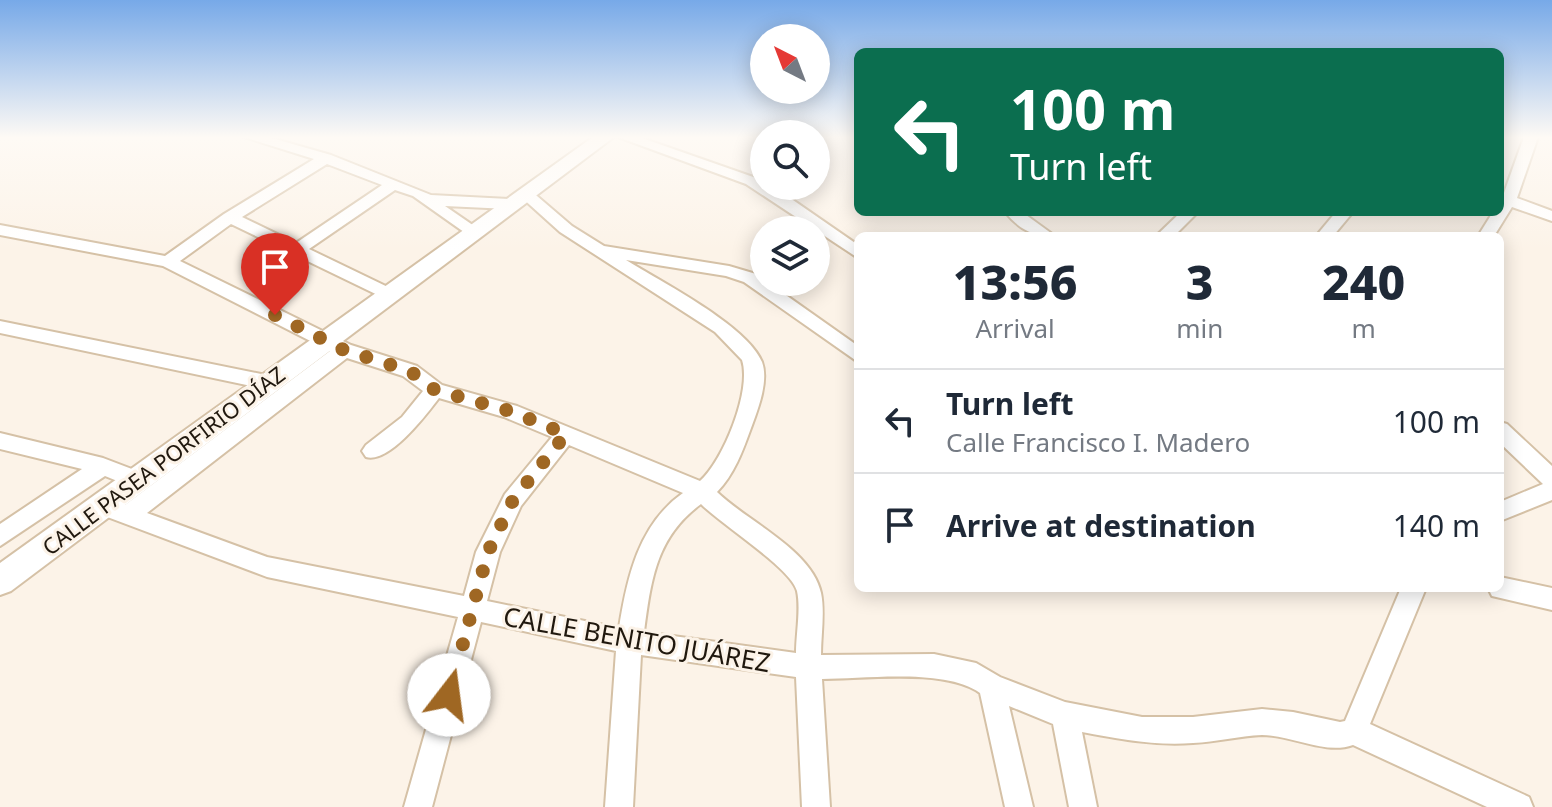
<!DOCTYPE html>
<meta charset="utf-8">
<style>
body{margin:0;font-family:"Noto Sans",sans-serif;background:#f2f2f3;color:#1f2937;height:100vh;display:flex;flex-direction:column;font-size:30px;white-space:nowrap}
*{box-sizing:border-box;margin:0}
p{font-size:26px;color:#747a83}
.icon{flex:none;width:44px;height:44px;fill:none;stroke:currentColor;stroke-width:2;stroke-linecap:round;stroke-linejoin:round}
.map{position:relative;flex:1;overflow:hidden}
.drawer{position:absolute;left:854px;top:232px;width:650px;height:360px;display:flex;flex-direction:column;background:#fff;border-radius:12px;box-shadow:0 4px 20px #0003}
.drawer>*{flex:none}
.guide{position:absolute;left:854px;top:48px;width:650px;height:168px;border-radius:12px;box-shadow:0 4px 20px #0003;background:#0b6e4f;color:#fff;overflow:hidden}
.needle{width:52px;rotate:318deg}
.buttons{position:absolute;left:750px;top:24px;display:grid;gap:16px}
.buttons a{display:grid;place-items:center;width:80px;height:80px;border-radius:50%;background:#fff;box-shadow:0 4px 20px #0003;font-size:40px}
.pin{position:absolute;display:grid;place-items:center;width:68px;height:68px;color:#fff;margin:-82px -34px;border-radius:50% 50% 50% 0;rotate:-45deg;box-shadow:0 0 8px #0007}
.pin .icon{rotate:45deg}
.me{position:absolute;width:88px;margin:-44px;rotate:15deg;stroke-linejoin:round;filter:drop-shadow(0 0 6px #0008)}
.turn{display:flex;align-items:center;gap:28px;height:168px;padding:0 24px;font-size:36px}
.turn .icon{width:104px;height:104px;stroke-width:2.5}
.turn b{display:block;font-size:56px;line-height:68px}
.eta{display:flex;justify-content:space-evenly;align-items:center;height:136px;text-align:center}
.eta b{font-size:48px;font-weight:800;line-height:56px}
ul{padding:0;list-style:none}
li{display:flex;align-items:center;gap:24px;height:104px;padding:0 24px;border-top:2px solid #e0e1e3}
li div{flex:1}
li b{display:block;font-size:30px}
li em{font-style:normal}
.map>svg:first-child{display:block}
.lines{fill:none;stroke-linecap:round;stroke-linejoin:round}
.minor-casing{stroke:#d5c1a6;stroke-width:4}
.tertiary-casing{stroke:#d5c1a6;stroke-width:4}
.minor{fill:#fff;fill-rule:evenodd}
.tertiary{fill:#fff;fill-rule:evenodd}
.route{stroke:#9f6723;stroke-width:14;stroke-dasharray:0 25.2}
.labels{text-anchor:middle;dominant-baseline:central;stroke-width:6;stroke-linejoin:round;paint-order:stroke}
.street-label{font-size:22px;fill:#20180e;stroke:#fcf3e8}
.near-street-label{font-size:26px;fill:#20180e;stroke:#fcf3e8}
</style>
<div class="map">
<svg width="1552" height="807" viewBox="0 0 1552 807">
<rect width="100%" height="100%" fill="#fcf3e8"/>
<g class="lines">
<g class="minor-casing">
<g id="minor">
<path d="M244,137h24l63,18 100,40 78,4 8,5 -8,5 -64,-3 32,22v8l-6,1 -58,-41 -18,-6 -86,59 85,41 3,4 -9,6 -157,-76 -51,37 171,84 66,21 25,19 75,21 183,75c23,-20 52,-91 42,-121l-27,-28 -155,-100 -40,-36v-6h10l42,36 32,20 125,20 27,8 102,72v16l-114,-80 -18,-6 -100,-16c34,21 122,66 136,102 7,19 -4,47 -11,66 -8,22 -17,47 -34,64 31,30 95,58 104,101 4,19 0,42 0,62l113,-1 42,9 24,14 65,25 77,15h51l69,-8 31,3 47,10 5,-1 56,-133h25l-56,136 159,73 4,10h-46l-134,-62c-28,10 -61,-10 -91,-10 -23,1 -46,7 -69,8 -38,3 -74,-4 -111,-11l15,75h-28l-16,-83 -44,-18 24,101h-28l-25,-114c-35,-25 -116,-14 -158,-14l8,128h-28l-6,-130 -155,-22 -8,152h-28l11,-156 -135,-29 -49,185h-28l54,-190 -191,-40 -173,-65 -3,-6 3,-6 8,-3 23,8 205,-154 -167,-85 -163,-31v-10l165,31 59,-42 90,-55zM327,164l55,21 -86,58 -54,-26zM347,358l56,18 20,15 -21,26 -36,28 -4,6 4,6c23,7 60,-42 73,-59l65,19 48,20 -47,57 -29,58 -12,44 -197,-39 -120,-44zM569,445l114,48c-44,31 -56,84 -64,135l-132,-27 13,-49 21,-46zM701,504c21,21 90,64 96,87 4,18 -1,43 -1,62l-152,-21c7,-52 12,-95 57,-128z"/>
<path d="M618,137h21l117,41 8,4v4l13,3 81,56v13l-112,-74z"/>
<path d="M1524,137h14l-21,61 35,13v10l-40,-14 -18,29h-16l15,-24h7v-20l4,1z"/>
<path d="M1005,212h17l33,24c-23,0 -35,-6 -50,-24z"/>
<path d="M1181,212h17l-24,24h-18z"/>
<path d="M1336,212h17l-20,24h-17z"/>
<path d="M0,321l266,54 10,7 -10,7 -266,-56z"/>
<path d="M1500,422l7,2 45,42v34l-52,21v-19l43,-18 -43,-41z"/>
<path d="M0,433l103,25 42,16 3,6 -3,6 -8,3 -32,-13 -105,70v-22l82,-55 -82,-20z"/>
<path d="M1500,577l52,11v22l-60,-14 -4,-8h12z"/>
</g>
</g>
<g class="tertiary-casing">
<path id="tertiary" d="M593,137h21l-603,454 -11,4v-32z"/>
</g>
<use href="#minor" class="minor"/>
<use href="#tertiary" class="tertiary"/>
</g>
<linearGradient id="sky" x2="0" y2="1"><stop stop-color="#77a9e8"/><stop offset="0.55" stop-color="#fefaf5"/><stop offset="1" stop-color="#fefaf5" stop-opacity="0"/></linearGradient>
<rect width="1552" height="250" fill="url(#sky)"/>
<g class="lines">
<path class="route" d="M275,315l69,35 66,21 25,19 75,21 56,23 -53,66 -25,52 -39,143"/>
</g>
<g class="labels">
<g class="street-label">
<text transform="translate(163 460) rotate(-37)">CALLE PASEA PORFIRIO DÍAZ</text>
</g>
<g class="near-street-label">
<text transform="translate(637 639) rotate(10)">CALLE BENITO JUÁREZ</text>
</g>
</g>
</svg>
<div class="buttons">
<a><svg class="needle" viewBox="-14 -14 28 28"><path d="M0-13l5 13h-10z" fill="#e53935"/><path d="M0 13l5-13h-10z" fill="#747a83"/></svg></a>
<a><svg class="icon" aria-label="search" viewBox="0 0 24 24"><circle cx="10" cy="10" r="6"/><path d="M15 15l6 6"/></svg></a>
<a><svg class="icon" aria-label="layers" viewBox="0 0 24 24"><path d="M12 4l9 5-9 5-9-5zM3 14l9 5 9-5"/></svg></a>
</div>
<div class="pin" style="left:275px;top:315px;background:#d93025"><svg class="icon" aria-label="arrive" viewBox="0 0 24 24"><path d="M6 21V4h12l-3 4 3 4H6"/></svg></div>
<svg class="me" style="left:449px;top:695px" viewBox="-20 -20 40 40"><circle r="19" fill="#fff"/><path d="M0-13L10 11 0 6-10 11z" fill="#9f6723"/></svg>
<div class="guide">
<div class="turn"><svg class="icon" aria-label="left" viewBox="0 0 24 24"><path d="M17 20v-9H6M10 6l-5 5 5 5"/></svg><div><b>100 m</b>Turn left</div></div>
</div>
<section class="drawer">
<div class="eta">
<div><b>13:56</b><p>Arrival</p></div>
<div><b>3</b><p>min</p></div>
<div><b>240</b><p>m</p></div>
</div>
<ul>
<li><svg class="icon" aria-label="left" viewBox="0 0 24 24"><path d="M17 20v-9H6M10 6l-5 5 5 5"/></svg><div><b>Turn left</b><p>Calle Francisco I. Madero</p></div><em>100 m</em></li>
<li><svg class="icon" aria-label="arrive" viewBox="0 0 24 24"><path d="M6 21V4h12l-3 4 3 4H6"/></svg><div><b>Arrive at destination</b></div><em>140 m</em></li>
</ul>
</section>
</div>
